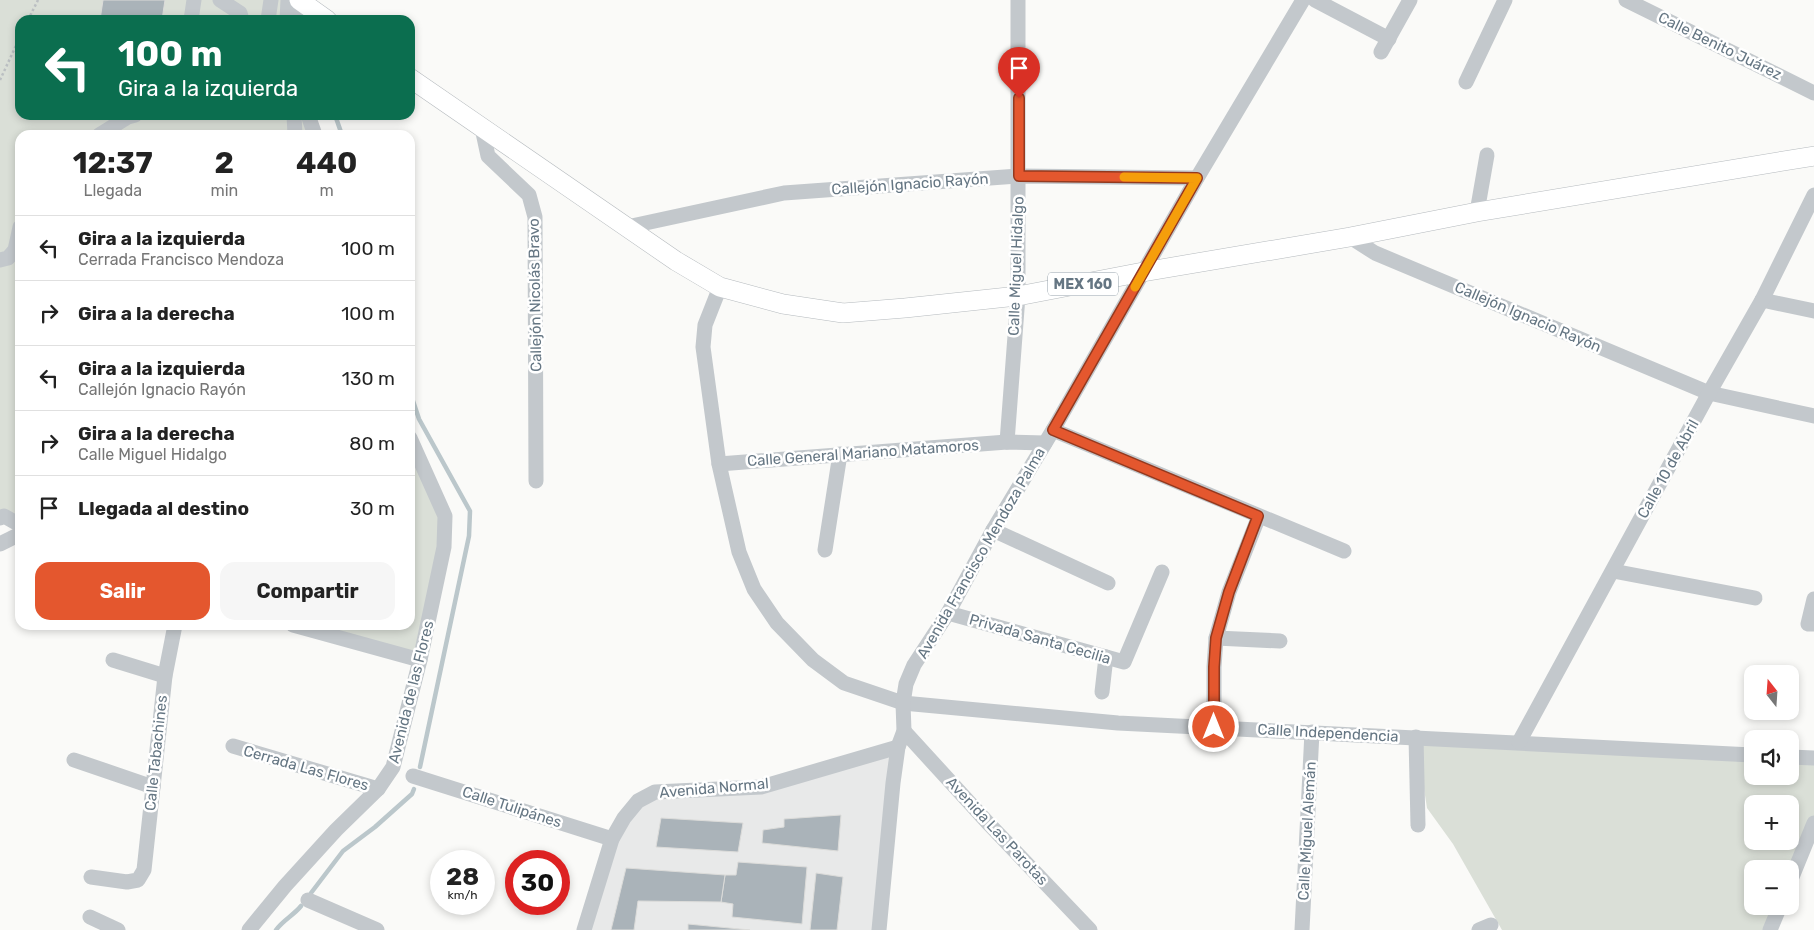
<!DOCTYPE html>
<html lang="es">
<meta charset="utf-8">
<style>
body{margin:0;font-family:Rubik,sans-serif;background:#f6f6f6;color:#222;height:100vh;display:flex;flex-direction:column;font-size:19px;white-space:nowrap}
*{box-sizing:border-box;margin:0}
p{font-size:16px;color:#767676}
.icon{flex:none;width:28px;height:28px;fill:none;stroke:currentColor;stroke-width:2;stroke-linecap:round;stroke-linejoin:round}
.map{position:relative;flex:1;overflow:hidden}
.side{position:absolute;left:15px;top:130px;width:400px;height:500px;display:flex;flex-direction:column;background:#fff;border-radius:15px;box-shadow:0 2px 8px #0003}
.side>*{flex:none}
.guide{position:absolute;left:15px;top:15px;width:400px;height:105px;border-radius:15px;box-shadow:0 2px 8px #0003;background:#0b6e4f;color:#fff;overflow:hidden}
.needle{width:32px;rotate:343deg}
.controls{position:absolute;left:1744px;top:665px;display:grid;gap:10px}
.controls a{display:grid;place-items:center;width:55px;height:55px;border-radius:10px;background:#fff;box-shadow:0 2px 8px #0003;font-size:25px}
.speed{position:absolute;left:430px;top:850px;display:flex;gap:10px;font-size:25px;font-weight:700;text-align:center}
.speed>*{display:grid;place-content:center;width:65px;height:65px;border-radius:50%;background:#fff;box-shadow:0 2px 8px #0003;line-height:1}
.speed small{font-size:12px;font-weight:400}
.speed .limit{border:8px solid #d22;background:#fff;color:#111}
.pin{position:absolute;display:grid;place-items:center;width:42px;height:42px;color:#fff;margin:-51px -21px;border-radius:50% 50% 50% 0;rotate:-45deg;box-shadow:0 0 5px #0007}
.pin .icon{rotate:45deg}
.me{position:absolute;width:55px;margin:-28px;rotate:0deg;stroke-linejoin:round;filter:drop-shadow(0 0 4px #0008)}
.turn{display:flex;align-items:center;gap:18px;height:105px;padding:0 20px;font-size:22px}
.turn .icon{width:65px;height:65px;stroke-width:2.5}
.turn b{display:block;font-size:35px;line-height:42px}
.eta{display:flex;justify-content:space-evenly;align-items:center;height:85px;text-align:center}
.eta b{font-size:30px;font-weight:700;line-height:35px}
.action{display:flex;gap:10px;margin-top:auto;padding:10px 20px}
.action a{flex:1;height:58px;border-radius:15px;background:#e4572e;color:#fff;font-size:20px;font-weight:700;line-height:58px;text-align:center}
.action a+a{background:#f6f6f6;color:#222}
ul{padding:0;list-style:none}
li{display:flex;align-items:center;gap:15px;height:65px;padding:0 20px;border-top:1px solid #e0e0e0}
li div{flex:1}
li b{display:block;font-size:19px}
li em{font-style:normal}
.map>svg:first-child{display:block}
.built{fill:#e8e9e9}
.green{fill:#dadfd7;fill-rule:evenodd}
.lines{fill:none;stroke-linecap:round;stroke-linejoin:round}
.stream{stroke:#bbc7cb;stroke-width:4.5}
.building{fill:#aab3b9;stroke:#dcdcda}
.major-casing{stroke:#b5babe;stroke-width:20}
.path{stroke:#bbbfc2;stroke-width:2.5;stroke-dasharray:2.5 2.5;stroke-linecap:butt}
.minor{stroke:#c3c8cc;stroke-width:15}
.major{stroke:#fff;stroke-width:19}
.route-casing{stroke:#94391e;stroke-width:12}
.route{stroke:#e4572e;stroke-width:9}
.slow{stroke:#f59e0b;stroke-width:9}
.labels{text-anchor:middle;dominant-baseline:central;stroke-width:5;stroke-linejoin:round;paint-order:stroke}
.shield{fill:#fff;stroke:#939fa8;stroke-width:1}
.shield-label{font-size:14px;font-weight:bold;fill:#657683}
.street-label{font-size:15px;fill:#657683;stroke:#fff}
</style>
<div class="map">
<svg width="1814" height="930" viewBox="0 0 1814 930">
<rect width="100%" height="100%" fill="#fafaf8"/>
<path class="built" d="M898,747l-18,183h-296l28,-91 26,-38 123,-14z"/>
<g class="green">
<path d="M0,0h299l1,20h-280v95h288l7,20h-295v390l-20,-7z"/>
<path d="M410,437l35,79 -25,144 -127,-35h117z"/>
<path d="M1416,737l336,18v21h38v-19l24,1v65l-24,46h-38v37h28l-10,24h-268l-49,-86 -26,-36zM1752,804h38v37h-38z"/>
</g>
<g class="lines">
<g class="stream">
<path d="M335,115l7,20"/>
<path d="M410,392l9,27 51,92 -1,25 -49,231"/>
<path d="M311,893l32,-42 32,-24 37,-33 2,-5"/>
<path d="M276,930c7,-10 18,-15 25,-24"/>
</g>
</g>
<g class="building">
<path d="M103,0h62l-3,20h-62z"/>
<path d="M277,133v2h-105v-1z"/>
<path d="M841,815l-3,36 -76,-8 1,-13 21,-3v-8z"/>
<path d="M661,818l82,5 -5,29 -82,-5z"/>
<path d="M738,862l69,5 -5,57 -70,-7 1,-13 -12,-2 4,-27h11z"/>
<path d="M626,868l99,7 -4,27 -83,-1 -4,29h-23z"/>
<path d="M816,873l27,4 -6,53h-27z"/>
<path d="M688,924l62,6h-62z"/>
</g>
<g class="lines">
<g class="major-casing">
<g id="major">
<path d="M299,0l28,20"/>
<path d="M410,78l266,183 44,26 63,17 60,9 62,-5 113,-12 125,-24 207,-35 127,-25 337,-56"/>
</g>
</g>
<g class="path">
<path d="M28,20l10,-20"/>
<path d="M0,80l20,-43"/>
</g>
<g class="minor">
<path d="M220,0l20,13 2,7"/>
<path d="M1315,0l74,39"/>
<path d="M1626,0l188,93"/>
<path d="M191,20l3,-20"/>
<path d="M268,20l3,-20"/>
<path d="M287,20l1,-20"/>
<path d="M300,20l2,-18"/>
<path d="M1381,52l29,-52"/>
<path d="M1466,82l39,-82"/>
<path d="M294,115l1,20"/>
<path d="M308,115l7,20"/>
<path d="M482,128l6,28 41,39 6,22 1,264"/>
<path d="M99,135l29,-18 7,-2"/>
<path d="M1477,212l10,-57"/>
<path d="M627,227l157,-34 235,-17 178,2"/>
<path d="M1350,237l25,16 334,140 105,23"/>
<path d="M0,260l8,-2 7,-8 5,-23"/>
<path d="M720,287l-15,38 -2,22 16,117 20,88 15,37 23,34 36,37 31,23 59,20 215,20 634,32"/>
<path d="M1762,300l52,11"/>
<path d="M1053,430l291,121"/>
<path d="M1007,442l11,-146v-296"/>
<path d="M719,464l288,-22 38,1"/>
<path d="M0,518l4,-2 16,9"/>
<path d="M993,530l115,53"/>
<path d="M0,544l20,-10"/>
<path d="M825,550l15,-96"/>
<path d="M1613,571l142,27"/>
<path d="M1814,599l-6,25h6"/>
<path d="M948,613l176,49 38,-90"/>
<path d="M293,625l127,35"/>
<path d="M1216,638l64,3"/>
<path d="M113,660l52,16"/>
<path d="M1102,692l4,-35"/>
<path d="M1214,727v-60l2,-29 13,-46 30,-76"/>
<path d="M904,731l84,92 102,107"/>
<path d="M1416,737l2,88"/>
<path d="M1519,742l190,-349 53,-93 52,-105"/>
<path d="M233,746l145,43"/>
<path d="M1790,757l24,1"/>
<path d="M74,760l79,27"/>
<path d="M413,776l199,63"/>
<path d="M91,877l36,5 11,-2 6,-10 21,-194 10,-51"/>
<path d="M1790,882l24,-59"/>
<path d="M308,900l69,30"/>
<path d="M90,917l28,13"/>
<path d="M249,930l36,-44 51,-56 42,-41 15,-22 27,-107 24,-113 1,-31 -35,-78"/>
<path d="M584,930l28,-91 12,-21 14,-17 17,-9 106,-5 137,-40"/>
<path d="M879,930l14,-147 5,-36 6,-16 -1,-28 3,-19 8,-19 34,-52 45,-83 60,-100 144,-252 106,-178"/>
<path d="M1302,930l10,-198"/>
<path d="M1479,930l12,-5"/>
<path d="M1770,930l10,-24"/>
</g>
<use href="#major" class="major"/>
</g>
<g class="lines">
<g class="route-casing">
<path id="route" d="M1019,98v78l178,2 -144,252 205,86 -29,76 -13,46 -2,29v60"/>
</g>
<use href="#route" class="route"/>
<path class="slow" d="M1124,177l73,1 -62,109"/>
</g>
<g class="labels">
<rect class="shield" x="1048" y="272.5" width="70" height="23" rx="4"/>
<g class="shield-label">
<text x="1083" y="284">MEX 160</text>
</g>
<g class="street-label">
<text transform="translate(1720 46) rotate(26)">Calle Benito Juárez</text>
<text transform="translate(910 184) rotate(-4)">Callejón Ignacio Rayón</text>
<text transform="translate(1016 266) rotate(-88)">Calle Miguel Hidalgo</text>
<text transform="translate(535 295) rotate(-91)">Callejón Nicolás Bravo</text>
<text transform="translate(1528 317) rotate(23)">Callejón Ignacio Rayón</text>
<text transform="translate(863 453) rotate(-4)">Calle General Mariano Matamoros</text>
<text transform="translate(1668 469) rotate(-61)">Calle 10 de Abril</text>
<text transform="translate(981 553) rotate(-60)">Avenida Francisco Mendoza Palma</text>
<text transform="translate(1040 639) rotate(16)">Privada Santa Cecilia</text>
<text transform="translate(411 692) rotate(-76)">Avenida de las Flores</text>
<text transform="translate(1328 733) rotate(3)">Calle Independencia</text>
<text transform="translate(156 753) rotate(-84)">Calle Tabachines</text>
<text transform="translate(306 768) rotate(16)">Cerrada Las Flores</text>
<text transform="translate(714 788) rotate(-5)">Avenida Normal</text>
<text transform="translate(512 807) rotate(18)">Calle Tulipánes</text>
<text transform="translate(997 831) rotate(47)">Avenida Las Parotas</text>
<text transform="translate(1307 831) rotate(-87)">Calle Miguel Alemán</text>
</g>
</g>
</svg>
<div class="controls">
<a><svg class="needle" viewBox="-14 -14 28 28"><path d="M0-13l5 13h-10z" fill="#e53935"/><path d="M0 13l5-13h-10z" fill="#767676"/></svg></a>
<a><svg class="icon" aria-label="sound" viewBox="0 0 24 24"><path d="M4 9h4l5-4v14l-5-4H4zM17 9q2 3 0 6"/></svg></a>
<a>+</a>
<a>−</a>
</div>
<div class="speed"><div>28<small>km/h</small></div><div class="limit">30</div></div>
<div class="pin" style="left:1019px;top:98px;background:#d93025"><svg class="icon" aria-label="arrive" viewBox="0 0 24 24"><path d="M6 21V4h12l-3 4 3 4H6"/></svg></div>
<svg class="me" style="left:1214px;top:727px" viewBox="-20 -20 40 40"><circle r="17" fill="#e4572e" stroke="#fff" stroke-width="3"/><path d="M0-11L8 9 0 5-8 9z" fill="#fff"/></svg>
<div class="guide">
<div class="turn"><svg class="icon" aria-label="left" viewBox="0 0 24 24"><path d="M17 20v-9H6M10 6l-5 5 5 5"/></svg><div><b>100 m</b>Gira a la izquierda</div></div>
</div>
<section class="side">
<div class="eta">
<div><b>12:37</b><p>Llegada</p></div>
<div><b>2</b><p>min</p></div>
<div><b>440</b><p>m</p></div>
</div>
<ul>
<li><svg class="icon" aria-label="left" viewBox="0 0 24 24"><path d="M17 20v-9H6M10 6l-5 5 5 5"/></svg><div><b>Gira a la izquierda</b><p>Cerrada Francisco Mendoza</p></div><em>100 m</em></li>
<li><svg class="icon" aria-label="right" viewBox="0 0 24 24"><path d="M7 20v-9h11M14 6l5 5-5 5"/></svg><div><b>Gira a la derecha</b></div><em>100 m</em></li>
<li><svg class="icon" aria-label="left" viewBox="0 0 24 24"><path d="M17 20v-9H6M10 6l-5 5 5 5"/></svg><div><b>Gira a la izquierda</b><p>Callejón Ignacio Rayón</p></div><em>130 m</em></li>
<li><svg class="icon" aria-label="right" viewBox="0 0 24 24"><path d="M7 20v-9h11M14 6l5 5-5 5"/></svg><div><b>Gira a la derecha</b><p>Calle Miguel Hidalgo</p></div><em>80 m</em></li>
<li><svg class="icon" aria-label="arrive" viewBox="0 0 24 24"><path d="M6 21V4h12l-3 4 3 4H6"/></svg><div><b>Llegada al destino</b></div><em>30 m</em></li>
</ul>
<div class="action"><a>Salir</a><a>Compartir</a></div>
</section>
</div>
